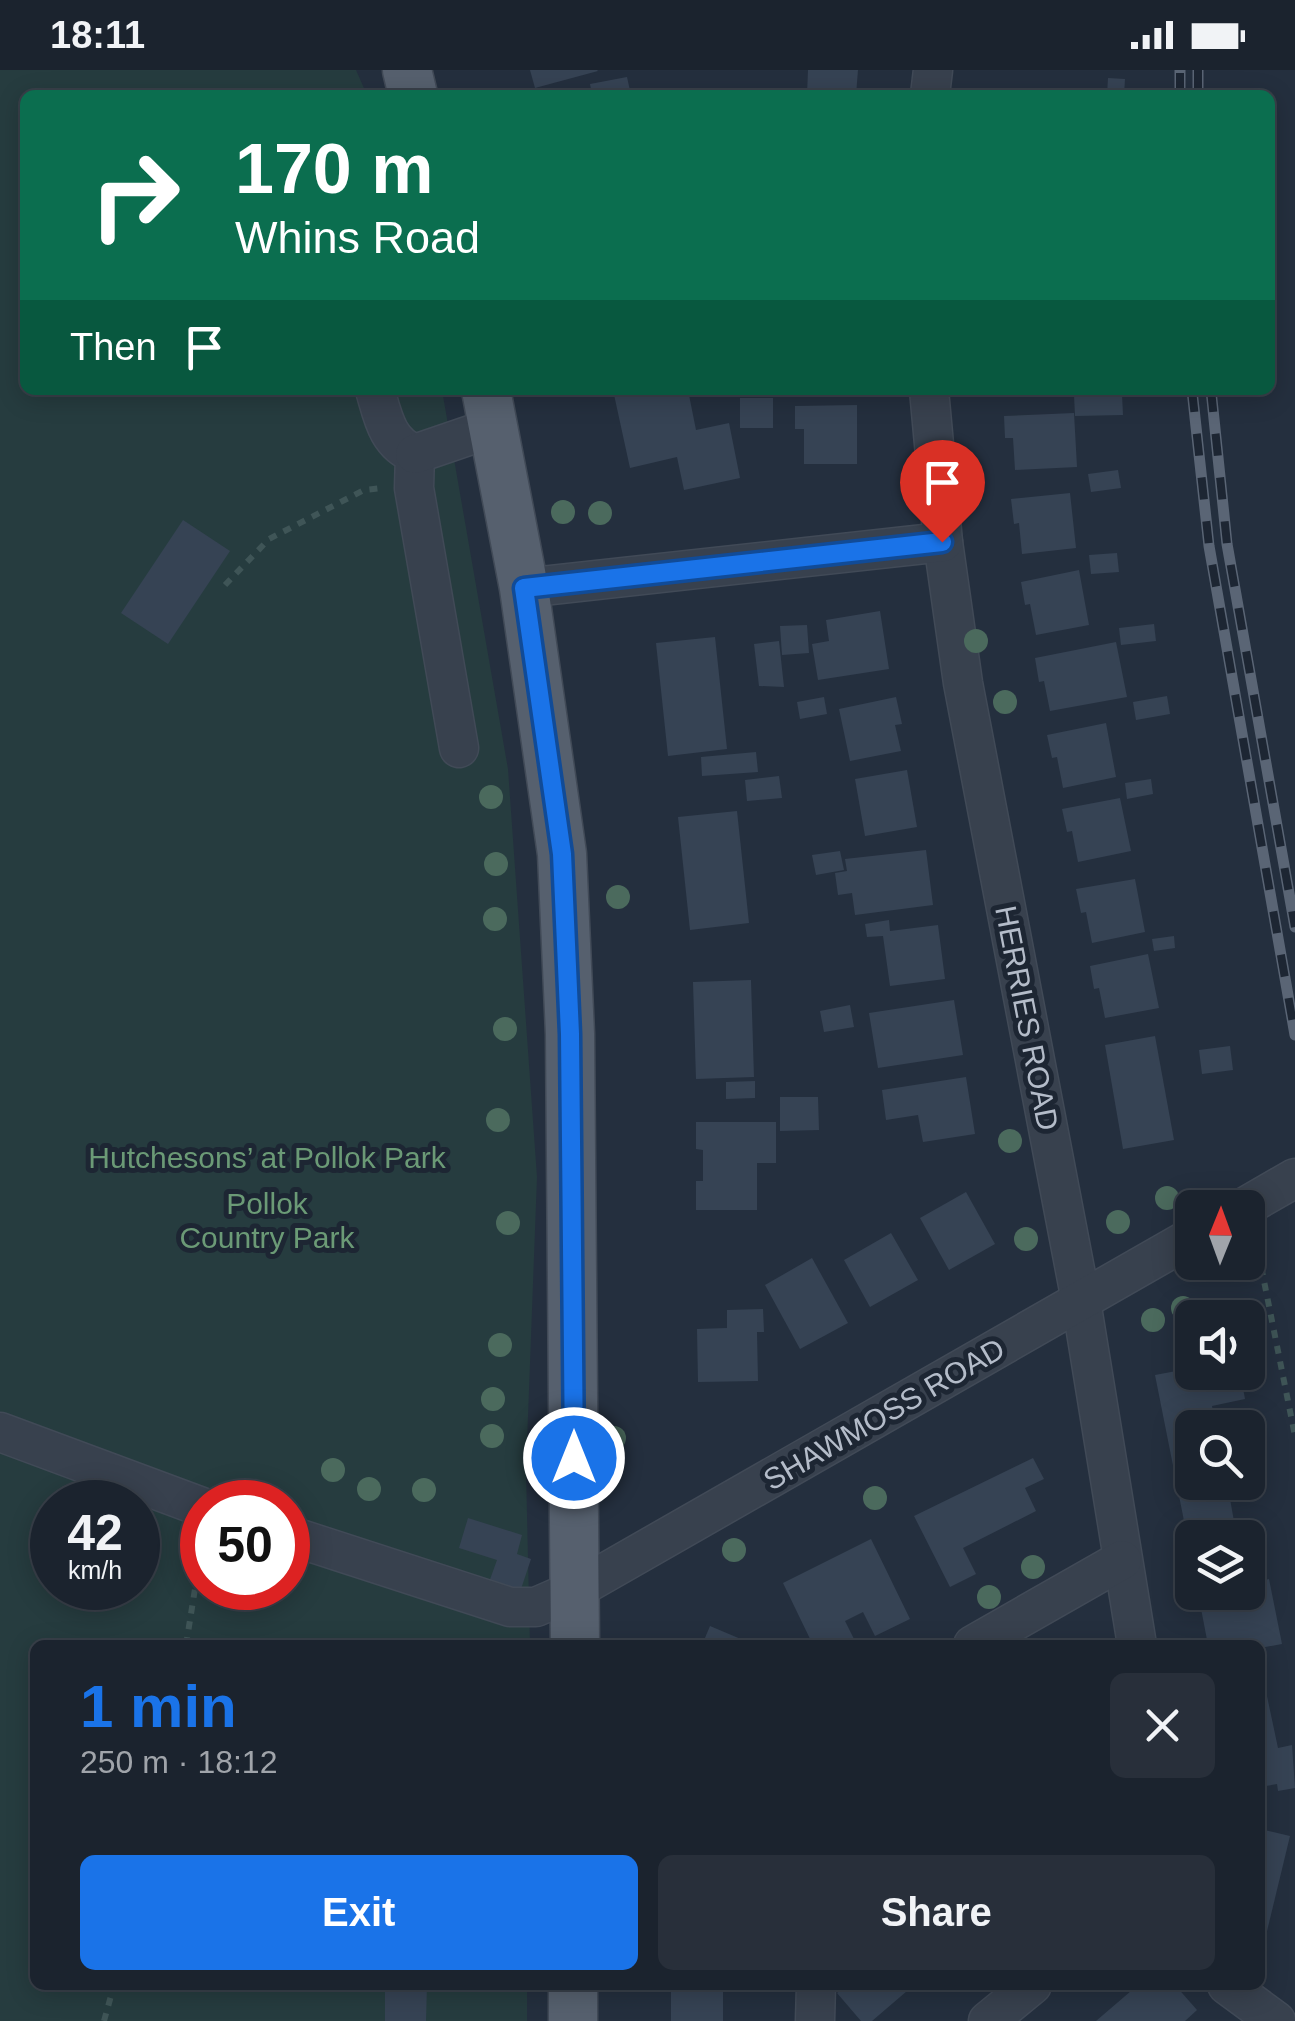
<!DOCTYPE html>
<meta charset="utf-8">
<style>
body{margin:0;font-family:Helvetica,sans-serif;background:#282f3a;color:#f1f3f6;height:100vh;display:flex;flex-direction:column;font-size:38px;white-space:nowrap}
*{box-sizing:border-box;margin:0}
p{font-size:32px;color:#a0a4aa}
.icon{flex:none;width:55px;height:55px;fill:none;stroke:currentColor;stroke-width:2;stroke-linecap:round;stroke-linejoin:round}
.map{position:relative;flex:1;overflow:hidden}
.panel{position:absolute;left:30px;top:1570px;width:1235px;height:350px;display:flex;flex-direction:column;background:#1b232e;border-radius:15px;box-shadow:0 5px 25px #0003,0 0 0 2px #39404a}
.panel>*{flex:none}
.top-card{position:absolute;left:20px;top:20px;width:1255px;height:305px;border-radius:15px;box-shadow:0 5px 25px #0003,0 0 0 2px #39404a;background:#0b6e4f;color:#fff;overflow:hidden}
.needle{width:65px;rotate:1deg}
.buttons{position:absolute;left:1175px;top:1120px;display:grid;gap:20px}
.buttons a{display:grid;place-items:center;width:90px;height:90px;border-radius:15px;background:#1b232e;box-shadow:0 5px 25px #0003,0 0 0 2px #39404a;font-size:50px}
.speed{position:absolute;left:30px;top:1410px;display:flex;gap:20px;font-size:50px;font-weight:700;text-align:center}
.speed>*{display:grid;place-content:center;width:130px;height:130px;border-radius:50%;background:#1b232e;box-shadow:0 5px 25px #0003,0 0 0 2px #39404a;line-height:1}
.speed small{font-size:25px;font-weight:400}
.speed .limit{border:15px solid #d22;background:#fff;color:#111}
.pin{position:absolute;display:grid;place-items:center;width:85px;height:85px;color:#fff;margin:-102px -42px;border-radius:50% 50% 50% 0;rotate:-45deg;box-shadow:0 0 10px #0007}
.pin .icon{rotate:45deg}
.me{position:absolute;width:110px;margin:-55px;rotate:0deg;stroke-linejoin:round;filter:drop-shadow(0 0 8px #0008)}
.turn{display:flex;align-items:center;gap:35px;height:210px;padding:0 50px;font-size:45px}
.turn .icon{width:130px;height:130px;stroke-width:2.5}
.turn b{display:block;font-size:70px;line-height:85px}
.then{display:flex;align-items:center;height:95px;padding:0 50px;background:#0003;gap:20px;font-size:38px}
.round{display:grid;place-items:center;flex:none;width:105px;height:105px;border-radius:15px;background:#282f3a}
.summary{display:flex;align-items:center;justify-content:space-between;height:170px;padding:0 50px}
h1{font-size:60px;font-weight:700;line-height:75px;color:#1a73e8}
.cta{display:flex;gap:20px;margin-top:auto;padding:20px 50px}
.cta a{flex:1;height:115px;border-radius:15px;background:#1a73e8;color:#fff;font-size:40px;font-weight:700;line-height:115px;text-align:center}
.cta a+a{background:#282f3a;color:#f1f3f6}
.status{display:flex;justify-content:space-between;align-items:center;height:70px;padding:0 50px;background:#1b232e;direction:ltr}
.status svg{height:28px;fill:currentColor}
.map>svg:first-child{display:block}
.green{fill:#263c3f;fill-rule:evenodd}
.building{fill:#364354}
.lines{fill:none;stroke-linecap:round;stroke-linejoin:round}
.minor-casing{stroke:#414a57;stroke-width:41}
.major-casing{stroke:#414a57;stroke-width:51}
.path{stroke:#3f5557;stroke-width:6;stroke-dasharray:8 8;stroke-linecap:butt}
.minor{stroke:#38414e;stroke-width:38}
.major{stroke:#56606e;stroke-width:48}
.rail-casing{stroke:#5a6575;stroke-width:11}
.rail{stroke:#1d2633;stroke-width:8;stroke-dasharray:22;stroke-linecap:butt}
.tree{fill:#4b6a5d}
.route-casing{stroke:#114b97;stroke-width:25}
.route{stroke:#1a73e8;stroke-width:18}
.labels{text-anchor:middle;dominant-baseline:central;stroke-width:10;stroke-linejoin:round;paint-order:stroke}
.street-label{font-size:30px;fill:#b4bcc9;stroke:#1d2633}
.park-label{font-size:30px;fill:#6b9a76;stroke:#1d2633}
</style>
<div class="status"><b>18:11</b><svg viewBox="0 0 49 12"><path d="M0 12V9h3v3zM5 12V6h3v6zM10 12V3h3v9zM15 12V0h3v12zM26 1h20v11H26zM47 4h2v5h-2z"/></svg></div>
<div class="map">
<svg width="1295" height="1951" viewBox="0 0 1295 1951">
<rect width="100%" height="100%" fill="#242f3e"/>
<path class="green" d="M0,0h356l11,25h-342v295h417l66,379 29,408 -11,293 4,175h-495v340h492v36h-527zM52,1432h86v86h-86zM202,1432h86v86h-86z"/>
<g class="building">
<path d="M530,0h67l1,1 -63,17z"/>
<path d="M808,0h50l-2,25h-49z"/>
<path d="M627,7l4,18h-39l-2,-11z"/>
<path d="M1108,8l17,1 -1,16h-17z"/>
<path d="M613,320h75l8,40 33,-7 11,55 -56,12 -7,-33 -47,11z"/>
<path d="M1122,324l1,21 -48,1 -1,-21z"/>
<rect x="740" y="328" width="33" height="30"/>
<path d="M857,335v59h-53v-35h-9v-23z"/>
<path d="M1074,343l3,54 -62,3 -2,-32h-8l-1,-22z"/>
<path d="M1118,400l3,18 -30,4 -3,-18z"/>
<path d="M1070,423l6,55 -54,6 -3,-31 -5,1 -3,-25z"/>
<path d="M183,450l47,31 -62,93 -47,-31z"/>
<path d="M1117,483l2,19 -28,2 -2,-19z"/>
<path d="M1079,500l10,55 -53,10 -6,-31 -5,1 -4,-23z"/>
<path d="M880,541l9,58 -71,11 -6,-36 17,-3 -3,-21z"/>
<path d="M1154,554l2,17 -35,4 -2,-17z"/>
<path d="M807,555l2,28 -27,2 -2,-29z"/>
<path d="M715,567l12,112 -59,7 -12,-113z"/>
<path d="M779,571l5,46 -25,-1 -5,-42z"/>
<path d="M1116,572l11,55 -77,14 -6,-30 -5,1 -4,-24z"/>
<path d="M1167,626l3,18 -34,6 -3,-18z"/>
<path d="M824,627l3,17 -27,5 -3,-17z"/>
<path d="M896,627l6,27 -7,1 6,26 -51,10 -11,-52z"/>
<path d="M1106,653l10,54 -53,11 -6,-31 -5,1 -5,-23z"/>
<path d="M756,682l2,20 -56,4 -1,-19z"/>
<path d="M907,700l10,57 -52,9 -10,-57z"/>
<path d="M779,706l3,22 -35,3 -2,-21z"/>
<path d="M1151,709l2,15 -26,5 -2,-16z"/>
<path d="M1120,728l11,53 -53,11 -6,-31 -5,1 -5,-23z"/>
<path d="M737,741l12,112 -59,7 -12,-113z"/>
<path d="M926,780l7,55 -78,10 -3,-22 -14,2 -3,-22 12,-2 -2,-12z"/>
<path d="M840,781l4,19 -28,5 -4,-20z"/>
<path d="M1135,809l10,53 -53,11 -6,-31 -5,1 -5,-24z"/>
<path d="M889,850l1,11 48,-6 7,54 -55,7 -7,-50 -16,1 -2,-13z"/>
<path d="M1174,866l1,12 -21,3 -2,-12z"/>
<path d="M1148,884l11,54 -54,10 -6,-30 -5,1 -4,-23z"/>
<path d="M751,910l3,97 -58,2 -3,-97z"/>
<path d="M954,930l9,55 -85,13 -9,-55z"/>
<path d="M850,935l4,22 -30,5 -4,-21z"/>
<path d="M1155,966l19,104 -51,9 -18,-104z"/>
<path d="M1230,976l3,24 -31,4 -3,-24z"/>
<path d="M966,1007l9,57 -52,8 -5,-27 -32,5 -4,-30z"/>
<path d="M755,1011v17l-29,1v-17z"/>
<path d="M780,1027h38l1,33 -39,1z"/>
<path d="M696,1052h80v41h-19v47h-61v-29h7v-31l-7,-1z"/>
<path d="M966,1122l29,52 -46,26 -29,-52z"/>
<path d="M891,1163l27,47 -48,27 -26,-47z"/>
<path d="M812,1188l36,65 -48,26 -35,-64z"/>
<path d="M763,1239l1,23h-7l1,49 -60,1 -1,-53 30,-1v-18z"/>
<path d="M1192,1298v4h48l5,27 -33,7 4,22h-24v54h35l10,56h-45l-1,18 -36,-181z"/>
<path d="M1033,1388l11,21 -19,9 11,23 -73,37 13,26 -26,13 -36,-71z"/>
<path d="M468,1448l54,17 -5,19 14,5 -12,36 -31,-10 9,-25 -38,-12z"/>
<path d="M871,1469l39,80 -35,17 -12,-24 -18,9 12,24h-44l-30,-62z"/>
<path d="M1269,1509l13,65 -22,4v-3h-52l-10,-52 50,-1v-8z"/>
<path d="M710,1556l45,19h-53z"/>
<path d="M1260,1593l18,85 14,-3 3,43 -17,3 -1,-7 -17,3z"/>
<path d="M1260,1759l30,7 -29,120h-1z"/>
<path d="M385,1915h42l-1,36h-41z"/>
<rect x="671" y="1915" width="52" height="36"/>
<path d="M846,1915h68l-42,36h-11l-24,-28z"/>
<path d="M1138,1915h37l22,25 -12,11h-89z"/>
</g>
<g class="lines">
<g class="minor-casing">
<g id="minor">
<path d="M930,25l3,-25"/>
<path d="M375,320c8,27 12,53 40,64l-1,34 45,260"/>
<path d="M929,320l14,152 20,141 118,618 56,344"/>
<path d="M415,384l79,-27"/>
<path d="M524,518l419,-46"/>
<path d="M1243,1138l52,-30"/>
<path d="M0,1362l202,75"/>
<path d="M288,1465l222,72h26l39,-17 617,-353"/>
<path d="M973,1575l149,-85"/>
<path d="M1227,1915l49,36"/>
<path d="M815,1951l1,-36"/>
<path d="M988,1951l44,-36"/>
</g>
</g>
<g class="major-casing">
<g id="major">
<path d="M407,0l6,25"/>
<path d="M486,320l38,198 38,266 8,180 5,611"/>
<path d="M573,1951v-36"/>
</g>
</g>
<g class="path">
<path d="M225,515l44,-46 95,-49 18,-2"/>
<path d="M1255,1166l40,200"/>
<path d="M186,1575l16,-100"/>
<path d="M104,1951l10,-36"/>
</g>
<use href="#minor" class="minor"/>
<use href="#major" class="major"/>
<g class="rail-casing">
<g id="rail">
<path d="M1198,0v25"/>
<path d="M1180,25v-25"/>
<path d="M1192,320l17,156 86,489"/>
<path d="M1211,320l16,154 68,383"/>
</g>
</g>
<use href="#rail" class="rail"/>
</g>
<g class="tree">
<circle cx="563" cy="442" r="12"/>
<circle cx="600" cy="443" r="12"/>
<circle cx="976" cy="571" r="12"/>
<circle cx="1005" cy="632" r="12"/>
<circle cx="491" cy="727" r="12"/>
<circle cx="496" cy="794" r="12"/>
<circle cx="618" cy="827" r="12"/>
<circle cx="495" cy="849" r="12"/>
<circle cx="505" cy="959" r="12"/>
<circle cx="498" cy="1050" r="12"/>
<circle cx="1010" cy="1071" r="12"/>
<circle cx="1167" cy="1128" r="12"/>
<circle cx="1118" cy="1152" r="12"/>
<circle cx="508" cy="1153" r="12"/>
<circle cx="1026" cy="1169" r="12"/>
<circle cx="1183" cy="1238" r="12"/>
<circle cx="1153" cy="1250" r="12"/>
<circle cx="500" cy="1275" r="12"/>
<circle cx="493" cy="1329" r="12"/>
<circle cx="492" cy="1366" r="12"/>
<circle cx="614" cy="1368" r="12"/>
<circle cx="333" cy="1400" r="12"/>
<circle cx="369" cy="1419" r="12"/>
<circle cx="424" cy="1420" r="12"/>
<circle cx="875" cy="1428" r="12"/>
<circle cx="734" cy="1480" r="12"/>
<circle cx="1033" cy="1497" r="12"/>
<circle cx="989" cy="1527" r="12"/>
</g>
<g class="lines">
<g class="route-casing">
<path id="route" d="M574,1388l-4,-424 -8,-180 -38,-266 418,-46"/>
</g>
<use href="#route" class="route"/>
</g>
<g class="labels">
<g class="street-label">
<text transform="translate(1027 948) rotate(79)">HERRIES ROAD</text>
<text transform="translate(884 1344) rotate(-30)">SHAWMOSS ROAD</text>
</g>
<g class="park-label">
<text x="267" y="1087">Hutchesons’ at Pollok Park</text>
<text x="267" y="1133">Pollok<tspan x="267" dy="34">Country Park</tspan></text>
</g>
</g>
</svg>
<div class="buttons">
<a><svg class="needle" viewBox="-14 -14 28 28"><path d="M0-13l5 13h-10z" fill="#e53935"/><path d="M0 13l5-13h-10z" fill="#a0a4aa"/></svg></a>
<a><svg class="icon" aria-label="sound" viewBox="0 0 24 24"><path d="M4 9h4l5-4v14l-5-4H4zM17 9q2 3 0 6"/></svg></a>
<a><svg class="icon" aria-label="search" viewBox="0 0 24 24"><circle cx="10" cy="10" r="6"/><path d="M15 15l6 6"/></svg></a>
<a><svg class="icon" aria-label="layers" viewBox="0 0 24 24"><path d="M12 4l9 5-9 5-9-5zM3 14l9 5 9-5"/></svg></a>
</div>
<div class="speed"><div>42<small>km/h</small></div><div class="limit">50</div></div>
<div class="pin" style="left:942px;top:472px;background:#d93025"><svg class="icon" aria-label="arrive" viewBox="0 0 24 24"><path d="M6 21V4h12l-3 4 3 4H6"/></svg></div>
<svg class="me" style="left:574px;top:1388px" viewBox="-20 -20 40 40"><circle r="17" fill="#1a73e8" stroke="#fff" stroke-width="3"/><path d="M0-11L8 9 0 5-8 9z" fill="#fff"/></svg>
<div class="top-card">
<div class="turn"><svg class="icon" aria-label="right" viewBox="0 0 24 24"><path d="M7 20v-9h11M14 6l5 5-5 5"/></svg><div><b>170 m</b>Whins Road</div></div>
<div class="then">Then<svg class="icon" aria-label="arrive" viewBox="0 0 24 24"><path d="M6 21V4h12l-3 4 3 4H6"/></svg></div>
</div>
<section class="panel">
<div class="summary"><div><h1>1 min</h1><p>250 m · 18:12</p></div><a class="round"><svg class="icon" aria-label="close" viewBox="0 0 24 24"><path d="M6 6l12 12M18 6L6 18"/></svg></a></div>
<div class="cta"><a>Exit</a><a>Share</a></div>
</section>
</div>
